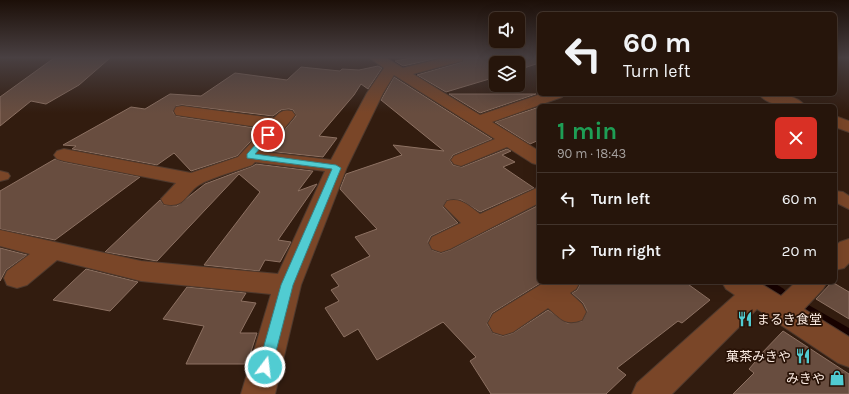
<!DOCTYPE html>
<meta charset="utf-8">
<style>
body{margin:0;font-family:Karla,"Noto Sans JP",sans-serif;background:#322219;color:#f1f3f6;height:100vh;display:flex;flex-direction:column;font-size:15px;white-space:nowrap}
*{box-sizing:border-box;margin:0}
p{font-size:13px;color:#a49f9d}
.icon{flex:none;width:22px;height:22px;fill:none;stroke:currentColor;stroke-width:2;stroke-linecap:round;stroke-linejoin:round}
.map{position:relative;flex:1;overflow:hidden}
.panel{position:absolute;left:537px;top:104px;width:300px;height:180px;display:flex;flex-direction:column;background:#26150b;border-radius:6px;box-shadow:0 4px 16px #0002,0 0 0 1px #42342c}
.panel>*{flex:none}
.banner{position:absolute;left:537px;top:12px;width:300px;height:84px;border-radius:6px;box-shadow:0 4px 16px #0002,0 0 0 1px #42342c;background:#26150b;color:#f1f3f6;overflow:hidden}
.controls{position:absolute;left:489px;top:12px;display:grid;gap:8px}
.controls a{display:grid;place-items:center;width:36px;height:36px;border-radius:6px;background:#26150b;box-shadow:0 4px 16px #0002,0 0 0 1px #42342c;font-size:20px}
.pin{position:absolute;display:grid;place-items:center;width:34px;height:34px;color:#fff;margin:-17px;border:2px solid #fff;border-radius:50%;box-shadow:0 1px 4px #0007}
.me{position:absolute;width:44px;margin:-22px;rotate:15deg;stroke-linejoin:round;filter:drop-shadow(0 0 3px #0008)}
.turn{display:flex;align-items:center;gap:14px;height:84px;padding:0 20px;font-size:18px}
.turn .icon{width:52px;height:52px;stroke-width:2.5}
.turn b{display:block;font-size:28px;line-height:34px}
.round{display:grid;place-items:center;flex:none;width:42px;height:42px;border-radius:6px;background:#322219}
.head{display:flex;align-items:center;justify-content:space-between;height:68px;padding:0 20px}
h1{font-size:24px;font-weight:700;line-height:30px;color:#1e9e55}
ul{padding:0;list-style:none}
li{display:flex;align-items:center;gap:12px;height:52px;padding:0 20px;border-top:1px solid #42342c}
li div{flex:1}
li b{display:block;font-size:15px}
li em{font-style:normal}
.map>svg:first-child{display:block}
.lines{fill:none;stroke-linecap:round;stroke-linejoin:round}
.stream{fill:#170200;fill-rule:evenodd}
.building{fill:#684d3f;stroke:#8d7162}
.lane-casing{stroke:#4e392d;stroke-width:2}
.street-casing{stroke:#4e392d;stroke-width:2}
.lane{fill:#7a4628;fill-rule:evenodd}
.street{fill:#7a4628;fill-rule:evenodd}
.route{fill:#51ccd2;stroke:#358588}
.labels{text-anchor:middle;dominant-baseline:central;stroke-width:3.5;stroke-linejoin:round;paint-order:stroke}
.near-poi-label{font-size:13px;fill:#fcece3;stroke:#281206;text-anchor:end}
</style>
<div class="map">
<svg width="849" height="394" viewBox="0 0 849 394">
<rect width="100%" height="100%" fill="#321c0f"/>
<g class="lines">
<g class="stream">
<path d="M387,58h5l37,21 -5,1z"/>
<path d="M758,282c11,0 24,2 30,12l-1,3 -4,1 -4,-1 -19,-12z"/>
<path d="M805,303l44,25v11l-48,-29 -1,-3 1,-3z"/>
</g>
</g>
<g class="building">
<path d="M54,58h56l-31,27 -33,19 -15,-3 -31,25v-29z"/>
<path d="M411,58h28l-36,8 -8,-5z"/>
<path d="M464,58h75v5l-21,7v-7h-22v14l-50,15 -29,-17 45,-13z"/>
<path d="M378,66l4,2 -14,21 -7,-5 -7,11 -35,41 18,2 -14,19 -56,-6 29,-35 -3,-6 -4,-1 -8,1 -8,6 -91,-11 -6,1 -3,6 3,4 86,13 -25,27 -46,15 -17,-18 -17,12 -85,-16 4,-3 -13,-1 68,-38 14,2 25,-15 31,2 34,-23 52,7 14,-13 39,4 2,-2 17,1z"/>
<path d="M394,77l98,62 -39,16 -3,5 3,5 9,2 45,-18 4,2 -9,4 13,7 -12,5 31,21 -54,24 -19,-12h-14l-4,7 15,16 -27,13 -3,6 4,8 9,3 9,-3 89,-45v77h3l-50,31 -5,11 6,9 10,3 10,-3 35,-23 19,13 15,-2 5,-10 -4,-8 -11,-10 5,-3 4,-8h104l25,18 -28,23 -4,-2 -61,47 9,7 -20,19h-115l-21,-33 6,-4 -33,-35 -66,38 -19,-31 -14,8 -19,-29 14,-7 -8,-11 8,-4 -8,-11 39,-19 -15,-19 22,-8 -37,-40 6,-15 56,-19 -9,-10 51,6 -63,-51z"/>
<path d="M449,94h87l-56,19z"/>
<path d="M539,107v33l-9,4 -35,-22z"/>
<path d="M55,159l9,3 76,15 -85,63 -55,-11v-38z"/>
<path d="M256,164l57,7 -15,20 19,-7 -39,56 13,2 -11,20 -15,-2 -6,11 -55,-6 56,-73 -21,-18 -82,87 -52,-9 55,-52 4,5 13,1 28,-22 48,-18z"/>
<path d="M0,248l27,7 -21,15 -6,11z"/>
<path d="M86,269l52,13 -28,29 -57,-11z"/>
<path d="M832,282l17,10v27l-33,-20z"/>
<path d="M187,287l59,6 -5,8 15,2 -16,30h17l-10,31h-61l18,-38 -41,-7z"/>
<path d="M783,331l66,43v20h-116l21,-21 -5,-4 12,-14h-1z"/>
</g>
<g class="lines">
<g class="lane-casing">
<g id="lane">
<path d="M0,171l8,2 2,3 -2,3 -8,2z"/>
<path d="M835,191l8,1 6,4v13l-14,-7z"/>
</g>
</g>
<g class="street-casing">
<g id="street">
<path d="M370,58h16l17,10 40,-10h20l-1,3 -49,13 67,41 61,-21h23l-2,3 -70,25 47,29v14l-7,-2 -25,-16 -46,19 -7,-2 -3,-4 3,-4 41,-17 -101,-64 -11,18 -36,74 -46,118 -26,109h-34l30,-100 -130,-13 -84,-21 -30,25 -10,3 -10,-3 -3,-7 3,-7 23,-17 -30,-8v-16l141,31 137,13 47,-103 -70,-9 -3,3c-13,5 -42,13 -53,20 -14,9 -14,24 -35,19l-3,-5 15,-16 -112,-22 -7,-2 -3,-4 3,-4 7,-2 127,24 47,-16 27,-29 -89,-13 -2,-4 2,-4 6,-1 92,12c6,-6 9,-9 18,-7l3,4 -3,4 -28,33 67,8 36,-67 17,-25z"/>
<path d="M759,94c14,0 37,-1 46,12 -14,0 -37,1 -46,-12z"/>
<path d="M835,116l14,5v11l-14,-5z"/>
<path d="M539,187v16l-89,46 -9,3 -9,-3 -3,-6 3,-6 29,-14 -17,-17 3,-5c14,-4 22,5 33,13z"/>
<path d="M849,239v24l-5,5 -9,2v-24l5,-4z"/>
<path d="M545,282h35l-4,7 -6,4 12,11 4,8 -4,8c-17,6 -21,-1 -34,-12l-35,24 -10,3 -10,-3 -5,-9 5,-9z"/>
<path d="M722,282h36l23,14 15,-14h31l-4,7 -19,20 45,28v30l-11,-4 -81,-54 -85,85h-40l5,-11 98,-88 -9,-6z"/>
</g>
</g>
<use href="#lane" class="lane"/>
<use href="#street" class="street"/>
</g>
<linearGradient id="sky" x2="0" y2="1"><stop stop-color="#1c0f08"/><stop offset="0.51" stop-color="#494042"/><stop offset="1" stop-color="#494042" stop-opacity="0"/></linearGradient>
<rect width="849" height="113" fill="url(#sky)"/>
<path class="route" d="M266,133l6,2 -17,19 81,11 5,3 -48,117 -21,82 -2,4 -5,2 -5,-2 -2,-4 23,-82 51,-116 -85,-11v-4z"/>
<defs>
<g id="restaurant-bare" transform="scale(1.2)"><path d="M-5-6h1v4h1v-4h1v4h1v-4h1v5L-1.5 .5V6h-2V.5L-5-1ZM5-6V6H3V1.5H1.5Q1.5-4 5-6Z" fill="#51ccd2" stroke="#281206" stroke-width="2.5" paint-order="stroke"/></g>
<g id="shop-bare" transform="scale(1.2)"><path d="M-5-2.5h2.3a2.7 3.5 0 0 1 5.4 0H5L5.5 6h-11ZM-1.5-2.5h3a1.5 2.3 0 0 0-3 0Z" fill="#51ccd2" stroke="#281206" stroke-width="2.5" paint-order="stroke"/></g>
</defs>
<g fill-rule="evenodd">
<use href="#restaurant-bare" x="745" y="319"/>
<use href="#restaurant-bare" x="803" y="356"/>
<use href="#shop-bare" x="837" y="378"/>
</g>
<g class="labels">
<g class="near-poi-label">
<text x="757" y="319" text-anchor="start">まるき食堂</text>
<text x="791" y="356">菓茶みきや</text>
<text x="825" y="378">みきや</text>
</g>
</g>
</svg>
<div class="controls">
<a><svg class="icon" aria-label="sound" viewBox="0 0 24 24"><path d="M4 9h4l5-4v14l-5-4H4zM17 9q2 3 0 6"/></svg></a>
<a><svg class="icon" aria-label="layers" viewBox="0 0 24 24"><path d="M12 4l9 5-9 5-9-5zM3 14l9 5 9-5"/></svg></a>
</div>
<div class="pin" style="left:268px;top:135px;background:#d93025"><svg class="icon" aria-label="arrive" viewBox="0 0 24 24"><path d="M6 21V4h12l-3 4 3 4H6"/></svg></div>
<svg class="me" style="left:265px;top:367px" viewBox="-20 -20 40 40"><circle r="17" fill="#51ccd2" stroke="#fff" stroke-width="3"/><path d="M0-11L8 9 0 5-8 9z" fill="#fff"/></svg>
<div class="banner">
<div class="turn"><svg class="icon" aria-label="left" viewBox="0 0 24 24"><path d="M17 20v-9H6M10 6l-5 5 5 5"/></svg><div><b>60 m</b>Turn left</div></div>
</div>
<section class="panel">
<div class="head"><div><h1>1 min</h1><p>90 m · 18:43</p></div><a class="round" style="background:#d93025;color:#fff"><svg class="icon" aria-label="close" viewBox="0 0 24 24"><path d="M6 6l12 12M18 6L6 18"/></svg></a></div>
<ul>
<li><svg class="icon" aria-label="left" viewBox="0 0 24 24"><path d="M17 20v-9H6M10 6l-5 5 5 5"/></svg><div><b>Turn left</b></div><em>60 m</em></li>
<li><svg class="icon" aria-label="right" viewBox="0 0 24 24"><path d="M7 20v-9h11M14 6l5 5-5 5"/></svg><div><b>Turn right</b></div><em>20 m</em></li>
</ul>
</section>
</div>
